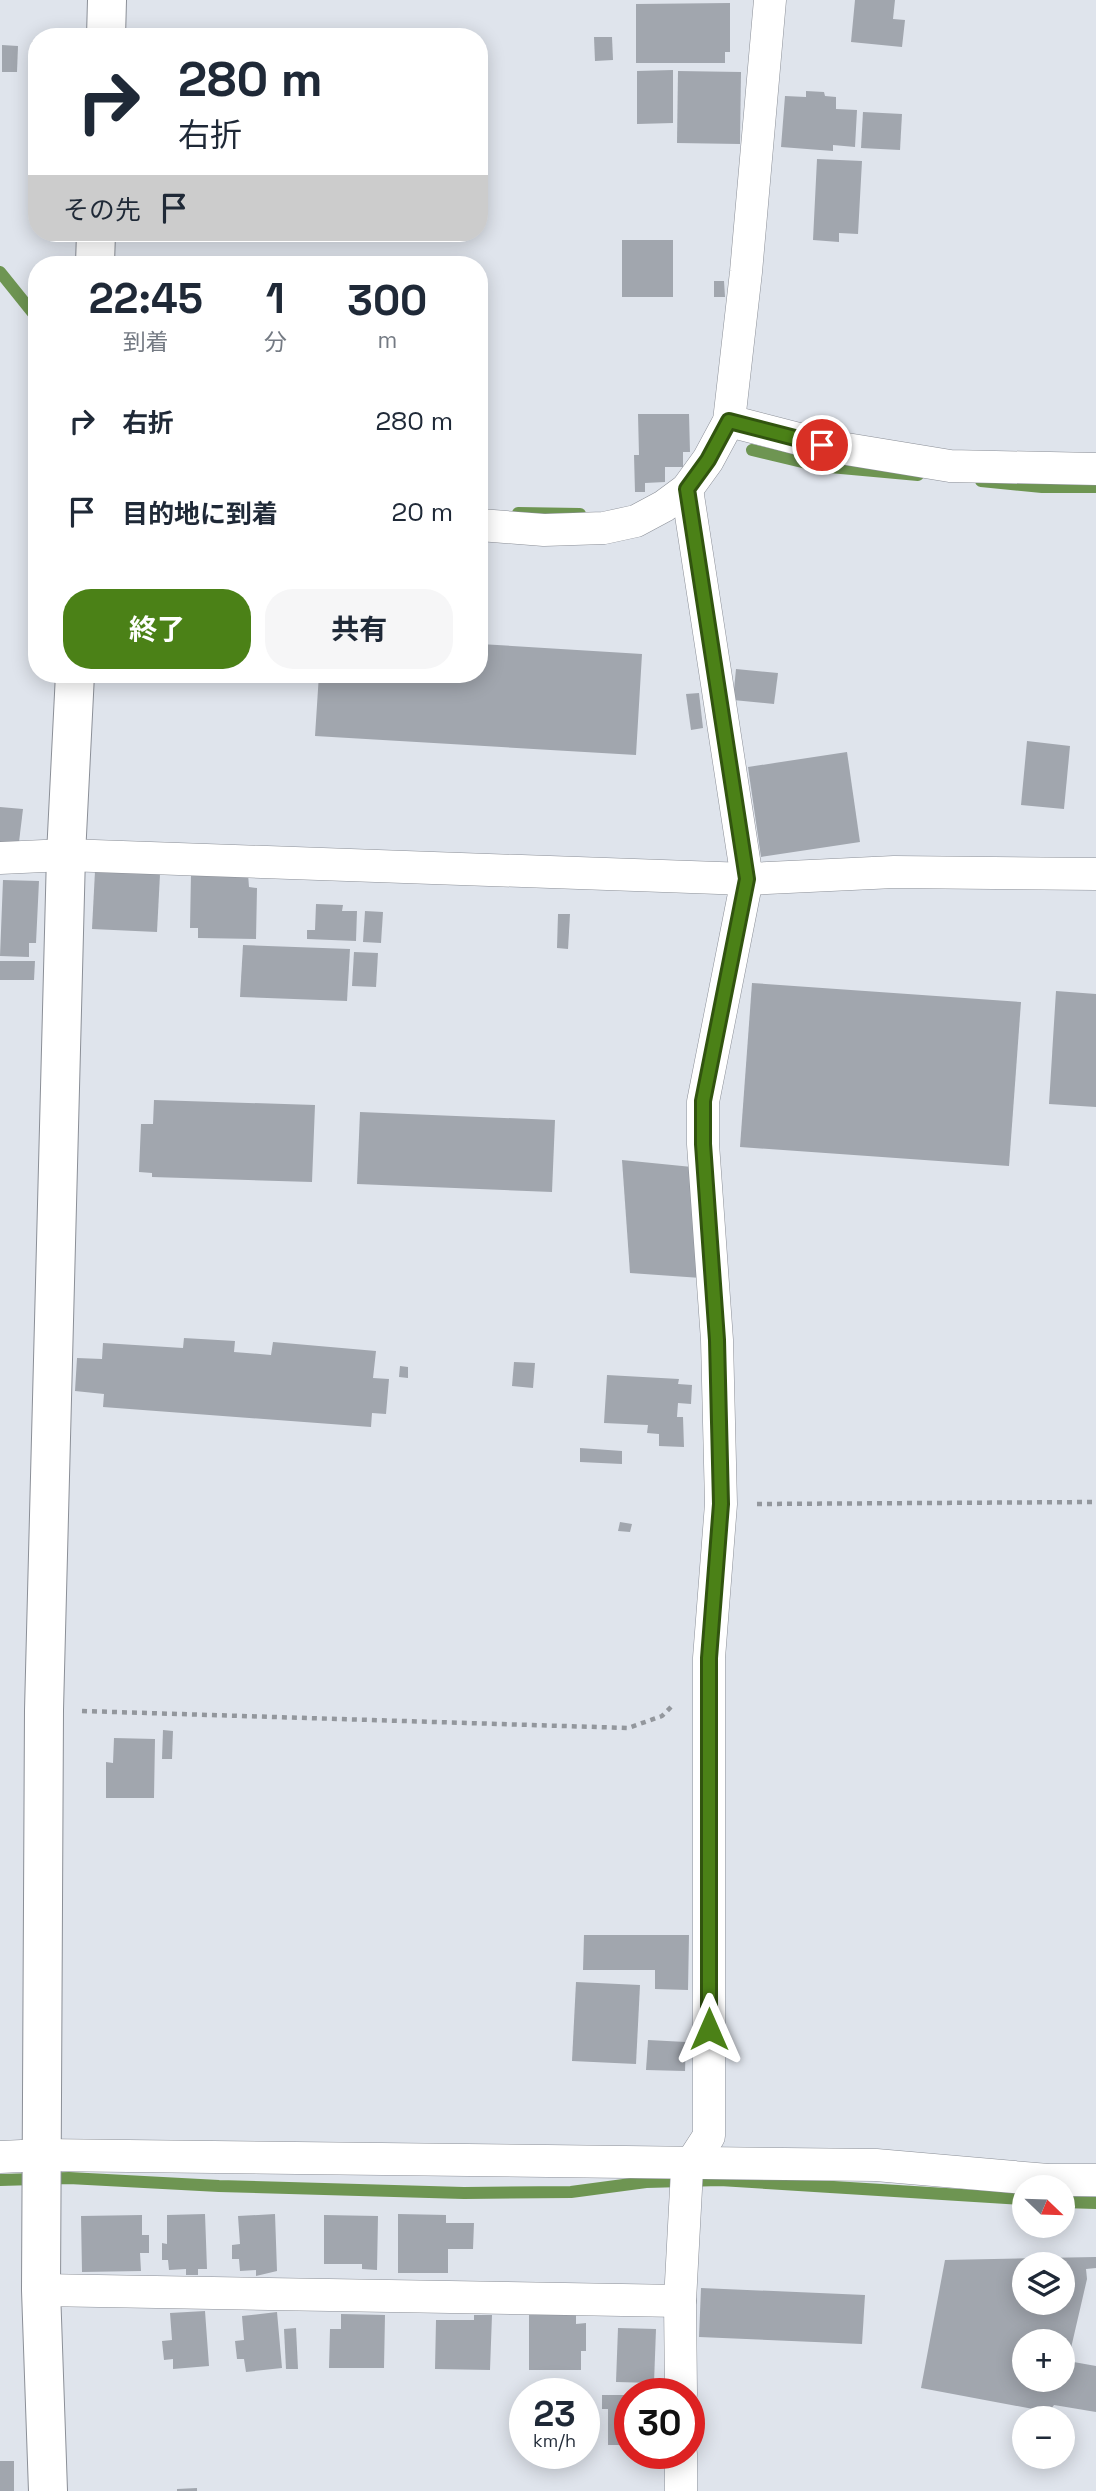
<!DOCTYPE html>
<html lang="ja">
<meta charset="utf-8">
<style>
body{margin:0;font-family:"Space Grotesk","Noto Sans JP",sans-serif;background:#f6f6f7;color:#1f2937;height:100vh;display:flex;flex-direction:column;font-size:26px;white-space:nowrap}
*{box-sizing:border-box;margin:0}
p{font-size:23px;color:#747a83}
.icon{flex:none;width:38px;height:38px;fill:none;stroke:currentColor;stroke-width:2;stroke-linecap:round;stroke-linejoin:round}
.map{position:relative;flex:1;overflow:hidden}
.drawer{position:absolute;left:28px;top:256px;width:460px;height:427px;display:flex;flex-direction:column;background:#fff;border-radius:28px;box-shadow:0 4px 18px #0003}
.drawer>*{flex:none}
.guide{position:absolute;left:28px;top:28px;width:460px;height:214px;border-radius:28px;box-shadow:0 4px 18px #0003;background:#fff;color:#1f2937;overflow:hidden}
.needle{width:46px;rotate:113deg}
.controls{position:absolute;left:1012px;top:2175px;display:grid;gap:14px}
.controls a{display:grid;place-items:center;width:63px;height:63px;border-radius:50%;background:#fff;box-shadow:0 4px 18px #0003;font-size:35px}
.speed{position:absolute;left:509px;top:2378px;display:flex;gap:14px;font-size:35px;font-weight:700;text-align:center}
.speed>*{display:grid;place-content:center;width:91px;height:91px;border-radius:50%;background:#fff;box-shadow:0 4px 18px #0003;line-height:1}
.speed small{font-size:18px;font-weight:400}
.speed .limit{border:10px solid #d22;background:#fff;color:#111}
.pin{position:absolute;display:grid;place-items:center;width:60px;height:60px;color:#fff;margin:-30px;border:4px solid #fff;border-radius:50%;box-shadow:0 2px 7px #0007}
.me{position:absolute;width:77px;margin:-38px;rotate:0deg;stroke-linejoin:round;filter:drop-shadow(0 0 5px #0008)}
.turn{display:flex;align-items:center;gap:24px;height:147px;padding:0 35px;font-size:32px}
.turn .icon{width:91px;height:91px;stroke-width:2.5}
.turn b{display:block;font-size:49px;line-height:60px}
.then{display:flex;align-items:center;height:66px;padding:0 35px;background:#0003;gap:14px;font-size:26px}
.eta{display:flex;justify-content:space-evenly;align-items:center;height:119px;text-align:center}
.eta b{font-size:42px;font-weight:700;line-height:49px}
.button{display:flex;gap:14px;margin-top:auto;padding:14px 35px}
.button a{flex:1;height:80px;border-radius:28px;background:#4b8117;color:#fff;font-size:28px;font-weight:700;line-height:80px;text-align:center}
.button a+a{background:#f6f6f7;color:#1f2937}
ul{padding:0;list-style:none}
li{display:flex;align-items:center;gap:21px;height:91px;padding:0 35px}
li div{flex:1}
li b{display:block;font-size:26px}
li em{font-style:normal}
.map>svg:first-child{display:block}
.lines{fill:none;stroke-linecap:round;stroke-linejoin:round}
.stream{stroke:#6e9552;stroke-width:12}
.building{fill:#a1a6ae;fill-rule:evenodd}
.minor-casing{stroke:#8b8f97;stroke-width:33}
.tertiary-casing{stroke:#8b8f97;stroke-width:40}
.path{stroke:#93979d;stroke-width:4.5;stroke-dasharray:5 5;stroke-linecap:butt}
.minor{stroke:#fff;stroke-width:32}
.tertiary{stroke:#fff;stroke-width:38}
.route-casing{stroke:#31540f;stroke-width:18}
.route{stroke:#4b8117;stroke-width:12}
</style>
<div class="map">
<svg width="1096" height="2491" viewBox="0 0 1096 2491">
<rect width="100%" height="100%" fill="#dfe4ec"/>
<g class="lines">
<g class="stream">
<path d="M0,272l37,46"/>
<path d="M752,450l67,16 99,9"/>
<path d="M981,481l61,6h54"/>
<path d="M518,513l62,1"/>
<path d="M0,2180l69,-2 150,8 245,7 107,-1 75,-10 74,-2 304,19"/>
<path d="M1062,2202l34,1"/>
</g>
</g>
<g class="building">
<path d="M855,0h40l-2,19 12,1 -3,27 -51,-5z"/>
<path d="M730,3v49h-5v11h-89v-59z"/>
<path d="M594,37h18l1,23 -18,1z"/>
<path d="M32,41l5,1v33h-6z"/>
<path d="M2,45l16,1 -1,26h-15z"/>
<path d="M673,70v53l-36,1v-53z"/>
<path d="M678,71l63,1 -1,72 -63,-1z"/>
<path d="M806,91l18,1 1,4 11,1v12l21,1 -2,37 -22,-2v6l-52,-4 4,-51 21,1z"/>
<path d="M863,112l39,2 -2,36 -39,-2z"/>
<path d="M817,159l45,2 -4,73 -19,-1v9l-26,-2z"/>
<rect x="622" y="240" width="51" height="57"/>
<path d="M714,281h10l1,16h-11z"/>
<path d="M638,414h51l1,38h-7v15h-18v15l-20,1v9h-10l-1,-37h5z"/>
<path d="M480,644l162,10 -6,101 -321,-19 4,-62h161z"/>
<path d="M736,669l42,4 -4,31 -41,-4z"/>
<path d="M699,693l4,35 -12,2 -5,-36z"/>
<path d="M1027,741l43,5 -6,63 -43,-4z"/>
<path d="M847,752l13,90 -99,15 -13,-90z"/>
<path d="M0,807l23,2 -4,33 -19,1z"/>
<path d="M95,871l65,3 -3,58 -65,-3z"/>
<path d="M191,873l57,1 1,13 8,1 -1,51 -58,-1v-10h-8z"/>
<path d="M3,880l36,1 -3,62h-7v14l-29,-1z"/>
<path d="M316,904l27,1 -1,6h15l-1,30 -49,-2v-9h8z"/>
<path d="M365,911l18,1 -2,31 -18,-1z"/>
<path d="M558,914h12l-2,35 -11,-1z"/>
<path d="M243,945l107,4 -3,52 -107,-4z"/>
<path d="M354,952l24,1 -2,34 -24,-1z"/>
<path d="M0,961h35l-1,19h-34z"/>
<path d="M752,983l269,19 -12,164 -269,-19z"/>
<path d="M1056,991l40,3v113l-47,-3z"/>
<path d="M154,1100l161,5 -3,77 -160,-5v-4l-13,-1 2,-48h12z"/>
<path d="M360,1112l195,8 -3,72 -195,-8z"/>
<path d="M622,1160l70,7 9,111 -71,-5z"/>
<path d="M184,1338l51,3 -1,11 37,3 2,-13 103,9 -3,27 16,1 -3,35 -14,-1 -1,14 -268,-20 1,-13 -29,-3 2,-33 25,1 1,-16 80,5z"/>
<path d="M514,1362l21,1 -2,25 -21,-2z"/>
<path d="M400,1366l8,1v11l-9,-1z"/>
<path d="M607,1375l72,4 -1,5 14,1 -1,19 -13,-1 -1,14h6l1,30 -25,-1v-12l-12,-1 1,-8 -44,-2z"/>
<path d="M580,1448l42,3v13l-42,-2z"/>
<path d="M620,1522l12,2 -2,8 -12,-1z"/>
<path d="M163,1730l10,1 -1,28h-10z"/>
<path d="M114,1738l41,1 -1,59h-48v-36l7,1z"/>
<path d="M584,1935h105l-1,55 -33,-1v-19h-72z"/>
<path d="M576,1982l64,3 -4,79 -64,-3z"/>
<path d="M648,2040l38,2 -1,29 -39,-1z"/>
<path d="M205,2214l2,55h-9v6h-12v-6l-17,1 -1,-10h-6v-17l5,1v-29z"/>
<path d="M275,2214l2,57 -21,5v-6l-16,1 -1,-12h-7v-14l8,-1 -2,-28z"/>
<path d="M398,2214l48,1v8h28l-1,26h-25v24h-50z"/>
<path d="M142,2215v20h7v18h-9l1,18 -59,1 -1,-56z"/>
<path d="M324,2215l54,1 -1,54 -15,-1v-5h-38z"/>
<path d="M1096,2257v11l-10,1 1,10 -19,82 28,5v46l-42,-7 -5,7 -128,-24 24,-128zM1024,2264h38v39h-38zM1024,2342h38v38h-38z"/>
<path d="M701,2288l164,7 -3,49 -163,-7z"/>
<path d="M205,2311l4,55 -36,3v-10l-9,1 -2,-19 10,-1 -2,-27z"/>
<path d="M277,2312l5,56 -36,4 -2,-13h-7l-2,-18 9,-1 -2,-24z"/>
<path d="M341,2314l44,1 -1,53h-55l1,-39h11z"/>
<path d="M474,2315h18l-2,55 -55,-1 1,-49h38z"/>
<path d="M529,2315h47v9l10,-1v28h-5v19h-52z"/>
<path d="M296,2328l2,41h-12l-2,-40z"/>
<path d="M618,2328l38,1 -2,54 -38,-1z"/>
<path d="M602,2395h28v50h-22v-36h-6z"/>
<rect x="0" y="2461" width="14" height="30"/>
<path d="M197,2488v3h-20v-2z"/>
</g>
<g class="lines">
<g class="minor-casing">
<g id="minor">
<path d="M729,421l93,24 128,21 146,3"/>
<path d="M480,525l64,5 60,-2 32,-7 28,-15 23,-17 21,-29 21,-39 17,-149 24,-272"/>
<path d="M0,858l66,-3 681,24 147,-7 202,2"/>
<path d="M0,2157l43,-2 833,10 172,15h48"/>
<path d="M41,2290l639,11"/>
<path d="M681,2394l-1,-93 7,-131 22,-34v-478l12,-154 -4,-164 -14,-196v-42l44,-223 -60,-390"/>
<path d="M681,2454v37"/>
</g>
</g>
<g class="tertiary-casing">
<g id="tertiary">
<path d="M106,37l1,-37"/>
<path d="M95,264l1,-31"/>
<path d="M48,2491l-7,-201 3,-580 22,-855 9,-181"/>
</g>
</g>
<g class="path">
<path d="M757,1504l339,-2"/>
<path d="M82,1711l546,17 34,-12 10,-10"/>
</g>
<use href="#minor" class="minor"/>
<use href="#tertiary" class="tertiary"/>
</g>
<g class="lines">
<g class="route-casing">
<path id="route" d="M709,2029v-371l12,-154 -4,-164 -14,-196v-43l44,-222 -60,-390 21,-29 21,-39 93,24"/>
</g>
<use href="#route" class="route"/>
</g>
</svg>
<div class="controls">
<a><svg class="needle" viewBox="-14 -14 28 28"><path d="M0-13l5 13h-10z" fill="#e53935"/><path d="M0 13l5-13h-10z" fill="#747a83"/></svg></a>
<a><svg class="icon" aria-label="layers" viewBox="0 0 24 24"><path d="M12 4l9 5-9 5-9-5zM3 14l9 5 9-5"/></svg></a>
<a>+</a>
<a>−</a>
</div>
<div class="speed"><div>23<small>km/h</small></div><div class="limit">30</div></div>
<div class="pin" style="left:822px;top:445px;background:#d93025"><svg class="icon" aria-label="arrive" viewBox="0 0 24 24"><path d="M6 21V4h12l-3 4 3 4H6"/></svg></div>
<svg class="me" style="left:709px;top:2029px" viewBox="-20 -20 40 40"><path d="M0-17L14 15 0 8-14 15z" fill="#4b8117" stroke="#fff" stroke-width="4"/></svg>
<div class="guide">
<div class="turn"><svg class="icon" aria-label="right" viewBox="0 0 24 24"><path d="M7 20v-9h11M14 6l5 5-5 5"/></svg><div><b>280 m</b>右折</div></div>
<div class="then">その先<svg class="icon" aria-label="arrive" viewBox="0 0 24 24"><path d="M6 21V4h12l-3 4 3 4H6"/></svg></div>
</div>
<section class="drawer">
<div class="eta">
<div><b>22:45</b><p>到着</p></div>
<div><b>1</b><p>分</p></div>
<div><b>300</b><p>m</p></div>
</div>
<ul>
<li><svg class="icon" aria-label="right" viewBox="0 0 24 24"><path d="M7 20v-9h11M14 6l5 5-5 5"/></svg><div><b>右折</b></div><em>280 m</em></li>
<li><svg class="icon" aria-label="arrive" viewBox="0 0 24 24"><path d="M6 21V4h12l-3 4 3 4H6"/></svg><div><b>目的地に到着</b></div><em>20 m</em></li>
</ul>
<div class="button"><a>終了</a><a>共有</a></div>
</section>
</div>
